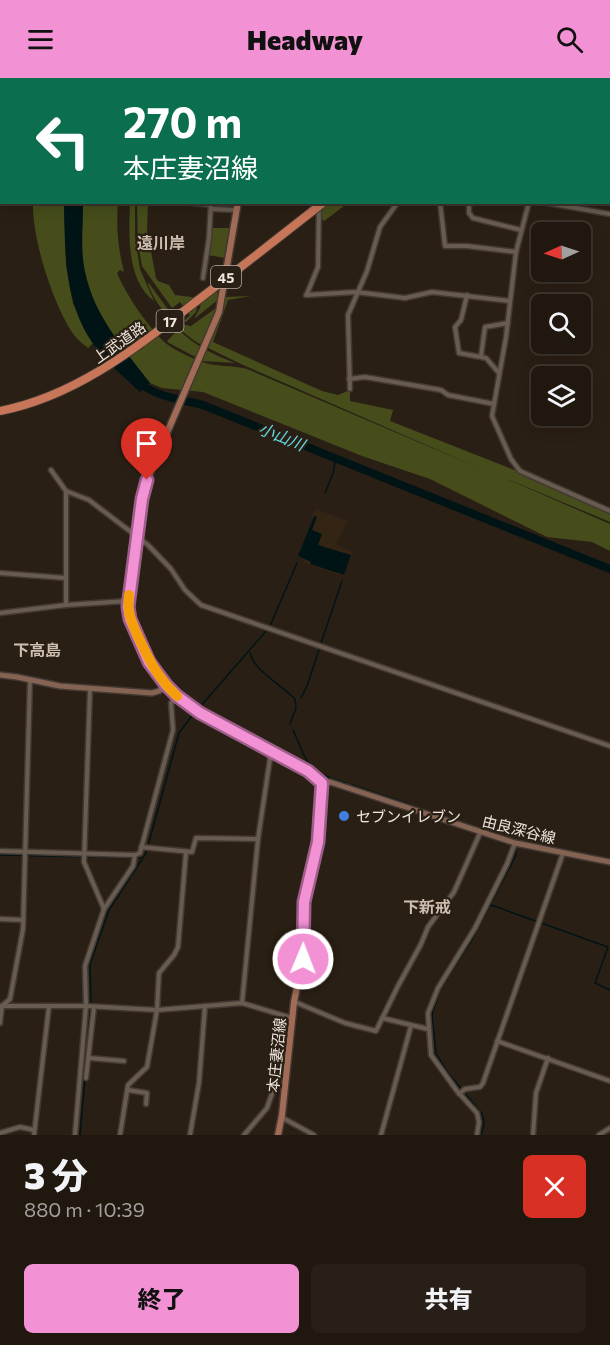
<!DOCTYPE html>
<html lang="ja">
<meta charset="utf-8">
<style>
body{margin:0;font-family:Commissioner,"Noto Sans JP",sans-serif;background:#282018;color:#f1f3f6;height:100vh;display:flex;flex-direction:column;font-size:22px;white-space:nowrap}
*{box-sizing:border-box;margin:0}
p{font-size:20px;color:#a29f9e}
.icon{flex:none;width:33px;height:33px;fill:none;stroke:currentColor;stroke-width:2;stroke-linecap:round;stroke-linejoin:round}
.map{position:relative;height:1057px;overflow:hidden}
.details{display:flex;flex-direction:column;background:#20170f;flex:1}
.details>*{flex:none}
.top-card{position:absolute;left:0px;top:0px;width:610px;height:126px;box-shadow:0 3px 15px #0003,0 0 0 2px #3d362f;background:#0b6e4f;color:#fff;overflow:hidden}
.needle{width:39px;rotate:267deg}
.tools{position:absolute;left:531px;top:144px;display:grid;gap:12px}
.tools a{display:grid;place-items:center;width:60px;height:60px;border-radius:9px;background:#20170f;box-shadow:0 3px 15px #0003,0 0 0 2px #3d362f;font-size:30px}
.pin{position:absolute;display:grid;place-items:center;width:51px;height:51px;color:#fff;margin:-62px -26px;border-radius:50% 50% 50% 0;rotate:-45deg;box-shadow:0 0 6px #0007}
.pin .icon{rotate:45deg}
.me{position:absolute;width:66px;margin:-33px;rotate:1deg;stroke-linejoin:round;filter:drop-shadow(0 0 4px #0008)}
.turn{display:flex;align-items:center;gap:21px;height:126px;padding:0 24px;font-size:27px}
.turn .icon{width:78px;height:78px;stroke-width:2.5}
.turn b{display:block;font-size:42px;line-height:51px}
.round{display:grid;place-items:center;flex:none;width:63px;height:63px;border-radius:9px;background:#282018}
.summary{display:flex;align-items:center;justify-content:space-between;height:102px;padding:0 24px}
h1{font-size:36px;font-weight:800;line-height:45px}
.button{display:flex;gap:12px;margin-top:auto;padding:12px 24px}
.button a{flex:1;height:69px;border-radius:9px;background:#f391d5;color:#111;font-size:24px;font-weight:800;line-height:69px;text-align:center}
.button a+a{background:#282018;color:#f1f3f6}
header{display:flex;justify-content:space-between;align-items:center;height:78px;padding:0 24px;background:#f391d5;color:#111;font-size:27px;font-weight:800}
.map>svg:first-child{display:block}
.built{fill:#342414}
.green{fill:#464d1b}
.water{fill:#001416}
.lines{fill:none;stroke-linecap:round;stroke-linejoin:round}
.stream{stroke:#001416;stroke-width:1.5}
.river{stroke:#001416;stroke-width:8}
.street-casing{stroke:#423933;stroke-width:7}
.secondary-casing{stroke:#423933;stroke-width:8}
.primary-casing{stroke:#423933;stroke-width:9}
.highway-casing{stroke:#423933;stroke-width:10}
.street{stroke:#685b4f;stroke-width:4}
.secondary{stroke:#846352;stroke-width:5}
.primary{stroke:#a16b55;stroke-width:6}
.highway{stroke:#c77659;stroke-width:8}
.highway-bridge-casing{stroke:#423933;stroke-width:10;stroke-linecap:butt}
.highway-bridge{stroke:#c77659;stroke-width:8}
.route-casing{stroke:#9e5e8a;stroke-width:15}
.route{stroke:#f391d5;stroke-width:10}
.slow{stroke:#f59e0b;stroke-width:10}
.shop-dot{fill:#3f7fe0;stroke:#2a1f14;stroke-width:2}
.labels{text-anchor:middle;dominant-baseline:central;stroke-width:4.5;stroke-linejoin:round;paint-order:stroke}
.shield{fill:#2a1f14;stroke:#b3aaa2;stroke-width:1.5}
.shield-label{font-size:14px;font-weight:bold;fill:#eee6df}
.street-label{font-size:15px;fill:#eee6df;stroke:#2a1f14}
.poi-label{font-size:15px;fill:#eee6df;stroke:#2a1f14;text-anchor:start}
.neighbourhood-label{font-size:16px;font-weight:bold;fill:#cdbeb0;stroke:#2a1f14}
.water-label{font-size:16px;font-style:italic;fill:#61dee7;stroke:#2a1f14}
</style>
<header><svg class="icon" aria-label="menu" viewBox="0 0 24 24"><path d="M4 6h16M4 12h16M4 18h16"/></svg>Headway<svg class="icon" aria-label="search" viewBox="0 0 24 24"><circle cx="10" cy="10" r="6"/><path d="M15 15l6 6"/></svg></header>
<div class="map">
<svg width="610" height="1057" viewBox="0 0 610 1057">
<rect width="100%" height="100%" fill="#2a1f14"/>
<path class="built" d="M316,431l32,12 -12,24 17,7 -9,24 -41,-13 1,-3 -6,-3 15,-39 -2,-1z"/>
<g class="green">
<path d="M33,125h31l2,63 7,38 20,39 -5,5c-5,-4 -10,-8 -14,-13 -21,-30 -42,-96 -41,-132z"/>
<path d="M83,125h35c-2,23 0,46 6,69l-4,-2 -3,3c8,20 34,59 51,72 9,6 23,13 34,17 13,5 31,3 45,7l239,102 -245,-107 -35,-17 18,-50 27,-1 -23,4 -15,42 109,49 16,4 12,-5v11l43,9 -3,11 127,50 93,42v9l-110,-46 110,48v27l-18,-9 -45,-5 -117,-58 -68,-23 -159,-64 -41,-4 -12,-5c-26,-34 -56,-67 -65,-111 -5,-22 -2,-47 -2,-69z"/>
<path d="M130,125h5v34l5,32 14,32c-28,-21 -25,-67 -24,-98z"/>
<path d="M137,125h11l-1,27 9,48 2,3 11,4 6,10 24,3 -3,14 -10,10 -2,-1 6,-6 -10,-13 -8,6 -30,-42 -4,-22z"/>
<path d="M322,125h26l-24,18 -2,-2z"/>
<path d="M212,150h20l-13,71 -25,20 6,-11 2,-14 16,-2 7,-34 -17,-3z"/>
<path d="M148,204l21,29 -2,2 12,12 2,-1 10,2 25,-18 -14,37c-19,-9 -51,-43 -54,-63z"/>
<path d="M174,247c19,20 36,28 61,38l-32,-2 -34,-18 -2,-2 10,-10z"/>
</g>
<g class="water">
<path d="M64,125h19c0,22 -3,47 2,69 9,44 39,77 65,111l-10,9c-16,-15 -33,-29 -46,-47 -30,-42 -29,-93 -30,-142z"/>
<path d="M314,438l3,1 -5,13 10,4 -4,11 33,10 -7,20 -34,-11 1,-2 -13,-6z"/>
</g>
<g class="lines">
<g class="stream">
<path d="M325,415l8,-20 3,-16"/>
<path d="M270,548l27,-63"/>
<path d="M321,565l21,-62"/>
<path d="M250,575c4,18 33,33 45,46l1,9 -6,16"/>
<path d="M301,620l6,-12 12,-36"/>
<path d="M199,630l68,-78"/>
<path d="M293,652c17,37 12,41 53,53"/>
<path d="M352,707l59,20"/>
<path d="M418,730l44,15"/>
<path d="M0,777l140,3"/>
<path d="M491,827l117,42 -13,36 15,7"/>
<path d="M87,978l4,-56 -1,-36 19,-54 37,-57 33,-120 15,-20"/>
<path d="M80,1057l5,-56"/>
<path d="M481,1057l3,-11 -2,-10 -34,-41 -12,-19 -4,-40 8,-24 33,-52 43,-83v-4"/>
</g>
<path class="river" d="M135,301c18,18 45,20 68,26l407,164"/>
<g class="street-casing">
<g id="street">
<path d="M324,0v2"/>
<path d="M246,2l1,-2"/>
<path d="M535,2l2,-2"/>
<path d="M569,2l1,-2"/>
<path d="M186,124l25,3"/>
<path d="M440,124l5,44h22l49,6"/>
<path d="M469,124v11l4,5 48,12"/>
<path d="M529,124l-13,50 -10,85 -14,79 19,43 9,12 90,40"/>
<path d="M542,124l68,12"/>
<path d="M212,131l24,1"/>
<path d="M203,200l6,-40 2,-36"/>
<path d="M307,216l11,-27 1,-62"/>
<path d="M306,217l50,-3 49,6 27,-6 78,9"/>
<path d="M467,217l-6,25 -6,7 4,26 27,5 13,15"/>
<path d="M481,278l4,-29 23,-4"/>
<path d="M349,301l16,-2 76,13 7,5 46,9"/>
<path d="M350,311l-2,-74 19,-44 13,-44 18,-25"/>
<path d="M148,352l16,9"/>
<path d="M51,392l15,21 23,9 59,45 23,24 14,21 16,15 409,141"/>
<path d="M0,495l66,5"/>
<path d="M66,527v-114"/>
<path d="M0,535l66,-8 61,-4"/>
<path d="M90,611l-6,173 20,47"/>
<path d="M141,769l51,5 4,-14 62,1"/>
<path d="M0,773l135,4"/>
<path d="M0,841l23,1"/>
<path d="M295,924l50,21 31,8 22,-45 23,-42 7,-17 26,-35 26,-59"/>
<path d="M242,925l16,-164 13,-87"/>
<path d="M1,928h85l71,4 85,-7 50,15"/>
<path d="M382,940l46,11"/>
<path d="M0,945l2,-17 8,-7 13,-70 7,-249"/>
<path d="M497,963l113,40"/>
<path d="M89,980l35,3"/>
<path d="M86,1000l8,-71"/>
<path d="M128,1012l19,3 -1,11"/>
<path d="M459,1016l6,-5 15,-2 3,-4 80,-230"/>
<path d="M281,1039l33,18"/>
<path d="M0,1055l20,-6 14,3"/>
<path d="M34,1057l15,-129"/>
<path d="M75,1057l11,-129 -1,-40 19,-57 29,-43 2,-11 5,-2 33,-123 -2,-27 6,-7"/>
<path d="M120,1057l8,-50 19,-18 10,-57 2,-37 15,-18 4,-8 8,-95"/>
<path d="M190,1057l9,-52 6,-77"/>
<path d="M244,1057l23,-27 9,-26"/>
<path d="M381,1057l30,-109"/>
<path d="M477,1057l2,-13 -2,-9 -20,-22 -26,-36 -3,-42 10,-25 37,-60 32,-64 8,-21"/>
<path d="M533,1057l3,-42 12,-35"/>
<path d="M599,1057l11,-7"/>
</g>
</g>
<g class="secondary-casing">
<g id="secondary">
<path d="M0,597l17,2 43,9 92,7 7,-2 7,-6"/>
<path d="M322,705l8,-1 185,61 95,19"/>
</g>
</g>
<g class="primary-casing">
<g id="primary">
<path d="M258,2l1,-2"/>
<path d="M238,124l-19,110 -68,158 -9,29 -15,108 3,12 19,42 25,32 26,20 108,58 14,12 -4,59 -14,59v51l-10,50 -12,113 -4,20"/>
</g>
</g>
<g class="highway-casing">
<path id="highway" d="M484,2l2,-2"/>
</g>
<use href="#street" class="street"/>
<use href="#secondary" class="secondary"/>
<use href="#primary" class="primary"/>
<use href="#highway" class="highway"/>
<g class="highway-bridge-casing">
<path id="highway-bridge" d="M0,333c77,-15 137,-64 198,-111 42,-32 84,-65 126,-98"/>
</g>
<use href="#highway-bridge" class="highway-bridge"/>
</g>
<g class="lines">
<g class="route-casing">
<path id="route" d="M147,402l-5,19 -14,108 2,12 19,43 17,23 11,11 23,17 108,58 14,12 -4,59 -14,60 -1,57"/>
</g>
<use href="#route" class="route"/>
<path class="slow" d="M129,517c-2,15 1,23 7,37 12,26 20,44 41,64"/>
</g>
<circle class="shop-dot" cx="344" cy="738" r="6"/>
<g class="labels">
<g class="shield">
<rect x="211" y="188" width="30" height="22" rx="4.5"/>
<rect x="156.5" y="232" width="27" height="22" rx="4.5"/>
</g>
<g class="shield-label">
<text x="226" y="199">45</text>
<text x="170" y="243">17</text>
</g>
<g class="street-label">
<text transform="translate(119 264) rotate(-35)">上武道路</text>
<text transform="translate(519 751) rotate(14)">由良深谷線</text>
<text transform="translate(276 977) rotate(-84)">本庄妻沼線</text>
</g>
<g class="poi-label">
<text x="356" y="738">セブンイレブン</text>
</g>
<g class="neighbourhood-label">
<text x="161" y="164">遠川岸</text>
<text x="37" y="571">下高島</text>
<text x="427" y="828">下新戒</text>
</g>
<g class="water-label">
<text transform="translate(282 358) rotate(22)">小山川</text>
</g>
</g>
</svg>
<div class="tools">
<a><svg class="needle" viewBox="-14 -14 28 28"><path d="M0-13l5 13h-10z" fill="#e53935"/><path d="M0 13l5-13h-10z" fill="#a29f9e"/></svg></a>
<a><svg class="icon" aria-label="search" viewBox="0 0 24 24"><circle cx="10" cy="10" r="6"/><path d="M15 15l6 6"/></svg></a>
<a><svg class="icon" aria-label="layers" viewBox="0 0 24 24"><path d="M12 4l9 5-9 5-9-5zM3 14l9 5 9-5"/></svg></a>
</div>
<div class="pin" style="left:147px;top:402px;background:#d93025"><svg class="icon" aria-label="arrive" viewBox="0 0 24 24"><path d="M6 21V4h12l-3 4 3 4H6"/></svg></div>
<svg class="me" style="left:303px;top:881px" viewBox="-20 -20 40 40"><circle r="17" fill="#f391d5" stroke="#fff" stroke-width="3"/><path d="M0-11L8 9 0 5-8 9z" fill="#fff"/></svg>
<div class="top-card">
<div class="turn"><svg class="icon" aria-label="left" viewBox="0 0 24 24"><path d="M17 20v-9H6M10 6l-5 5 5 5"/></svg><div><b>270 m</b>本庄妻沼線</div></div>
</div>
</div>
<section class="details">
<div class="summary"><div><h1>3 分</h1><p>880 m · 10:39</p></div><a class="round" style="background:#d93025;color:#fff"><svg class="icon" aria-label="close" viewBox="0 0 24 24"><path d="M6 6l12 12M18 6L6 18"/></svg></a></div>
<div class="button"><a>終了</a><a>共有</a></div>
</section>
